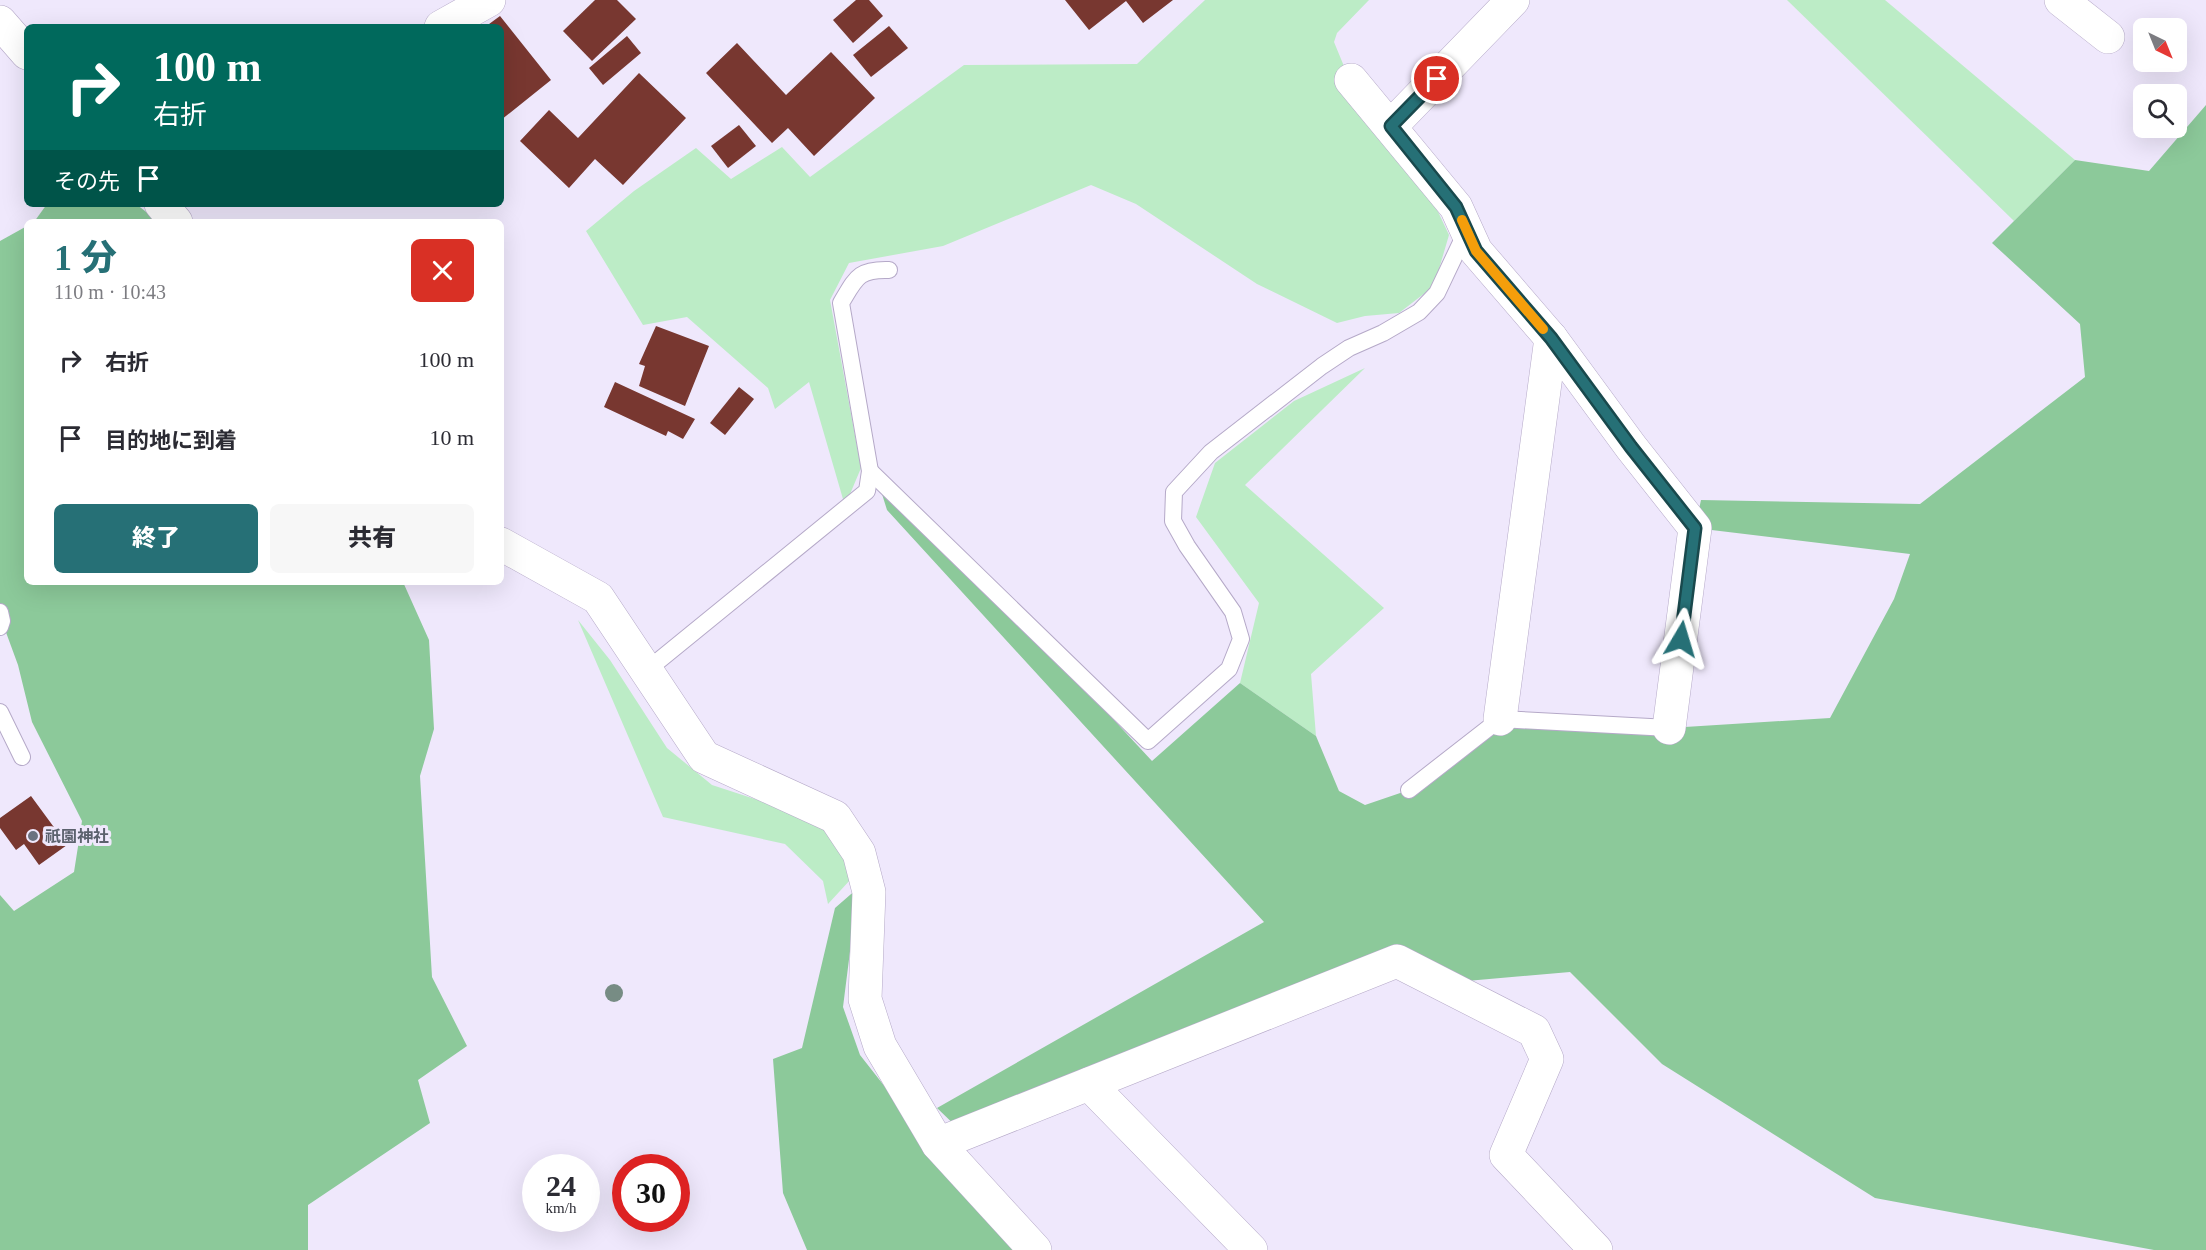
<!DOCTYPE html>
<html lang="ja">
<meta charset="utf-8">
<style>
body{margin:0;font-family:"Times New Roman","Noto Sans JP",serif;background:#f7f7f7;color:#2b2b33;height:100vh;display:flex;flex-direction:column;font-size:22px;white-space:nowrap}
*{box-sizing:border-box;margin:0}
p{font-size:20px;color:#7c7c81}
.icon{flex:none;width:33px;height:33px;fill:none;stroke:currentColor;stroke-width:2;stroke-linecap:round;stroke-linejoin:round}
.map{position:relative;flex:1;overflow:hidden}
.sheet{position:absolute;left:24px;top:219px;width:480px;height:366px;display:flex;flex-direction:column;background:#fff;border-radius:9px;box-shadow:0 6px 24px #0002}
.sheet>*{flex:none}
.guide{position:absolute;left:24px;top:24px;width:480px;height:183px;border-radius:9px;box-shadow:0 6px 24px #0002;background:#00695c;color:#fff;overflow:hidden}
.needle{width:39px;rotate:137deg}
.controls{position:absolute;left:2133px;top:18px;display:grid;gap:12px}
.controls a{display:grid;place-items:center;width:54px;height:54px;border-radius:9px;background:#fff;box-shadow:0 6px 24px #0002;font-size:30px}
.speed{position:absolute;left:522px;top:1154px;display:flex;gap:12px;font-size:30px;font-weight:700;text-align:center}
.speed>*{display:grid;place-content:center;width:78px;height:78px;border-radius:50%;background:#fff;box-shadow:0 6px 24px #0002;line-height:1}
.speed small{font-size:15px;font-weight:400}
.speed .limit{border:9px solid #d22;background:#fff;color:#111}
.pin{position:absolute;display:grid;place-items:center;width:51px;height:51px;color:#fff;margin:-26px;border:3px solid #fff;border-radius:50%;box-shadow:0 2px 6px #0007}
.me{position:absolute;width:66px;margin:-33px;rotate:7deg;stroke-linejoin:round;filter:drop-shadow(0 0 4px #0008)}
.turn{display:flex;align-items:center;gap:21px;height:126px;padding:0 30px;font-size:27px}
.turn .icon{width:78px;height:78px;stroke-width:2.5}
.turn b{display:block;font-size:42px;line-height:51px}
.then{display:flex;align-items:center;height:57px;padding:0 30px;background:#0003;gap:12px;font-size:22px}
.round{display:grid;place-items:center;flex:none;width:63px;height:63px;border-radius:9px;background:#f7f7f7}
.summary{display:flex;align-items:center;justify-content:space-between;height:102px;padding:0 30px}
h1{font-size:36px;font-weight:800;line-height:45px;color:#267076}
.action{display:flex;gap:12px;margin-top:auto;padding:12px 30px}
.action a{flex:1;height:69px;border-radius:9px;background:#267076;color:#fff;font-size:24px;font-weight:800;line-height:69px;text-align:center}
.action a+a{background:#f7f7f7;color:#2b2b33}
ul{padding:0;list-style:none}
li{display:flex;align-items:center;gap:18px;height:78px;padding:0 30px}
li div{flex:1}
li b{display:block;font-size:22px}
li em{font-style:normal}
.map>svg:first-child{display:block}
.green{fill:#bcecc6}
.forest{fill:#8cc99a}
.building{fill:#783730}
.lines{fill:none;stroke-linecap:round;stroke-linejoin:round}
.service-casing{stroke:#b5a9c8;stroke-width:18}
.minor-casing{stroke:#b5a9c8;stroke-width:34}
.service{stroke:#fff;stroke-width:16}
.minor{stroke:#fff;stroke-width:33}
.tree{fill:#778c84}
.route-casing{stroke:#19494d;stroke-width:15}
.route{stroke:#267076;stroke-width:10}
.slow{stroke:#f59e0b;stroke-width:10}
.worship-dot{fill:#6b7280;stroke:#efe8fc;stroke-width:2}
.labels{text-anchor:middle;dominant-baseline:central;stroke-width:6;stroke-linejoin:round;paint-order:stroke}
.worship-label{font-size:16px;font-weight:bold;fill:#5b616d;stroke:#efe8fc;text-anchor:start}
</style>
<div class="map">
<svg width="2206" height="1250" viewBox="0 0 2206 1250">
<rect width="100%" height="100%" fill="#efe8fc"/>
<g class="green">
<path d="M1205,0h164l-32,33 -3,9 14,34 76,106 25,53 -15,51 -35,27 -34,3 -28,7 -80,-39 -121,-80 -45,-19 -148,61 -94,17 -19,37 31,168 -16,38 -36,-124 -34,27 -7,-21 -81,-71 -44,8 -57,-94 48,-40 62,-43 35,31 51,-32 28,30 154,-112 173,-1z"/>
<path d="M1787,0h98l190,160 -61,61z"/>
<path d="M1365,368l-120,117 139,123 -73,66 5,62 -76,-53 19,-80 -63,-86 19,-54 79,-62z"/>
<path d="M578,620l32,40 57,88 45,37 80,26 37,20 24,39 -2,9 -23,25 -5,-23 -38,-37 -122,-27z"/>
</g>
<g class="forest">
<path d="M2206,105v1145h-52l-279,-52 -213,-134 -92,-92 -126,11 -48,-22 -432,173 -27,-26 327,-186 -377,-412 -10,-32 132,129 143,154 88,-78 76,53 23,55 26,14 44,-15 88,-69 172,7 161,-10 64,-119 16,-45 -215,-26 6,-28 219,4 165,-127 -5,-53 -88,-81 83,-83 74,11z"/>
<path d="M47,204h89l23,18h-125z"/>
<path d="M27,226v356h376l26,58 5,89 -14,47 12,201 35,69 -49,34 12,43 -122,82v45h-308v-355l14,16 60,-39 8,-51 -50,-99 -14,-57 -18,-49v-375z"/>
<path d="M858,888l-15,119 17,48 153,195h-206l-24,-57 -10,-134 29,-11 33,-140z"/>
</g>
<g class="building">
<path d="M595,0h22l19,19 -44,42 -29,-30z"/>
<path d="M856,0h13l14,16 -30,27 -20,-23z"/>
<path d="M1065,0h108l-30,23 -17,-22 -37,29z"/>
<path d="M500,16l51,64 -50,40v-93h-16z"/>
<path d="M889,26l19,22 -37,29 -18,-22z"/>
<path d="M627,36l14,17 -38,32 -14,-17z"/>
<path d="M737,43l49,52 45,-43 44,46 -61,58 -26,-28 -16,15 -66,-70z"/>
<path d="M639,73l47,45 -63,67 -28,-26 -26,29 -49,-47 29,-31 29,28z"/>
<path d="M739,125l17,21 -28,22 -17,-22z"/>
<path d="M656,326l53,20 -24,60 -46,-20 6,-20 -6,-2z"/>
<path d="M615,382l80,37 -12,20 -15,-8 -2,5 -62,-29z"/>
<path d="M739,387l15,12 -29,36 -15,-12z"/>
<path d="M31,796l36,49 -28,20 -15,-21 -8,6 -16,-22v-10z"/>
</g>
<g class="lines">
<g class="service-casing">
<g id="service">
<path d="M870,471l278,270 81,-72 12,-30 -8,-27 -46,-66 -14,-25 1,-29 37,-40 111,-86 27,-18 34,-15 36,-21 18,-19 29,-61"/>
<path d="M0,612l2,9 -2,6"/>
<path d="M646,671l221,-180 3,-20 -29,-168c15,-25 17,-34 48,-33"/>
<path d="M0,712l22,45"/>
<path d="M1409,790l91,-71 169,9"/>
</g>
</g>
<g class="minor-casing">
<g id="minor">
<path d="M2061,0l47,37"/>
<path d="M0,22l27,31"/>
<path d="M441,27l48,-27"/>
<path d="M1351,80l105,127 20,44 75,87 80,109 64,81 -26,200"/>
<path d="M1391,126l122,-126"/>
<path d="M161,204l15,18"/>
<path d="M501,544l97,54 106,159 131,60 24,36 10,39 -4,107 15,47 58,98 97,106"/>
<path d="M1500,719l51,-381"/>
<path d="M1089,1084l162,166"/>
<path d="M938,1144l459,-183 137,70 13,28 -41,96 90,95"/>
</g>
</g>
<use href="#service" class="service"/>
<use href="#minor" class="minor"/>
</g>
<circle class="tree" cx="614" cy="993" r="9"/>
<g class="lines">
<g class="route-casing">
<path id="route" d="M1437,79l-46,47 65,81 20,44 75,87 80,109 64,81 -14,111"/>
</g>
<use href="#route" class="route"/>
<path class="slow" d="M1462,220l14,31 67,78"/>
</g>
<circle class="worship-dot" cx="33" cy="836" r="6"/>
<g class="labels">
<g class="worship-label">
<text x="45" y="836">祇園神社</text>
</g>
</g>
</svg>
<div class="controls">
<a><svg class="needle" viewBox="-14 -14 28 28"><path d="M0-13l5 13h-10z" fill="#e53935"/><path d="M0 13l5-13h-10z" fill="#7c7c81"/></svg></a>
<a><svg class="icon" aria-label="search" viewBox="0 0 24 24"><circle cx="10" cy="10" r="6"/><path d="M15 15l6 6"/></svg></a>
</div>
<div class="speed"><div>24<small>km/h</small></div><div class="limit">30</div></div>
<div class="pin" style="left:1437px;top:79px;background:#d93025"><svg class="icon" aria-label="arrive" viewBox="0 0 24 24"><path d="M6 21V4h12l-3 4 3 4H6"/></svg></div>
<svg class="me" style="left:1681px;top:639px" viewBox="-20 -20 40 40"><path d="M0-17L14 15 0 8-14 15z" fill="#267076" stroke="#fff" stroke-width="4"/></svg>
<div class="guide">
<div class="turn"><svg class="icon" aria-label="right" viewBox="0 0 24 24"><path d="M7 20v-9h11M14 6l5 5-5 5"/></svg><div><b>100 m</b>右折</div></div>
<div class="then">その先<svg class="icon" aria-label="arrive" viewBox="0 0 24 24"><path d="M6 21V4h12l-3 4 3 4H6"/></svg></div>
</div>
<section class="sheet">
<div class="summary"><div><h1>1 分</h1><p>110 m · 10:43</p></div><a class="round" style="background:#d93025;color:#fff"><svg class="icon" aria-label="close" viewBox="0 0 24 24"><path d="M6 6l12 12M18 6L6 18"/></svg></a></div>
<ul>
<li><svg class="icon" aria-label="right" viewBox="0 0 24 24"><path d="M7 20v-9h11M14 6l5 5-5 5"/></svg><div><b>右折</b></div><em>100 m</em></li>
<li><svg class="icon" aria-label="arrive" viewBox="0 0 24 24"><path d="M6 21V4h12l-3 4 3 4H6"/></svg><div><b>目的地に到着</b></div><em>10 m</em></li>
</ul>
<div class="action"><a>終了</a><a>共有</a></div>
</section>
</div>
